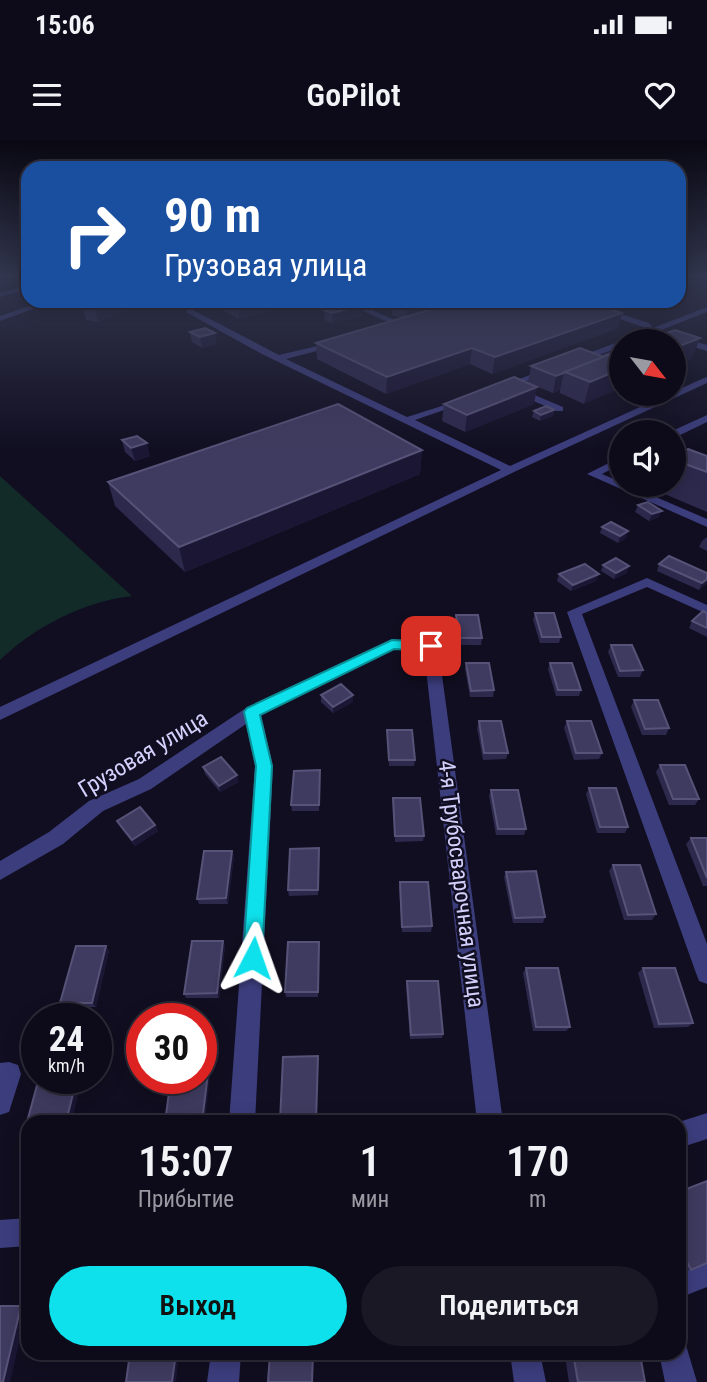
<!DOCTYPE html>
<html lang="ru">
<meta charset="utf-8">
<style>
body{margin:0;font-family:"Roboto Condensed",sans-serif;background:#1b1826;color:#f1f3f6;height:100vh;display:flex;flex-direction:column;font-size:26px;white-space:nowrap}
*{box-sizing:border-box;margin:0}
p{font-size:23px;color:#9a9aa2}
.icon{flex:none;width:38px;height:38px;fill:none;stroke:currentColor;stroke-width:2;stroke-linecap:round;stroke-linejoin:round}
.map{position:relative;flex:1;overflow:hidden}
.sheet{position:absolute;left:21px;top:975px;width:665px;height:245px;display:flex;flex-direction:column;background:#0d0a19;border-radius:21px;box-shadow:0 4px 18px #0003,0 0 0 2px #2d2b38}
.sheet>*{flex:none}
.banner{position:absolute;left:21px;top:21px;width:665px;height:147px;border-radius:21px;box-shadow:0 4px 18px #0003,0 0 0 2px #2d2b38;background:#1a4fa0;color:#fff;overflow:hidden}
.needle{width:46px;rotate:121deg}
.tools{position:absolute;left:609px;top:189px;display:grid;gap:14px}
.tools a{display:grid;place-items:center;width:77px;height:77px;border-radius:50%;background:#0d0a19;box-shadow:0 4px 18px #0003,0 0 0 2px #2d2b38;font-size:35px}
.speed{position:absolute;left:21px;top:863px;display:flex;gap:14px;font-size:35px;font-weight:700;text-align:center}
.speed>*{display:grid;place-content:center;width:91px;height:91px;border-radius:50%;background:#0d0a19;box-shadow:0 4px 18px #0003,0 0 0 2px #2d2b38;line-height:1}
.speed small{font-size:18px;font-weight:400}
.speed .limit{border:10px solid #d22;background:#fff;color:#111}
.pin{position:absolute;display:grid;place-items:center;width:60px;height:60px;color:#fff;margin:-30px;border-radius:14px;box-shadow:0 4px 10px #0006}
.me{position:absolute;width:77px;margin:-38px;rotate:4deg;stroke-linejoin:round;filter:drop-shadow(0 0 5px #0008)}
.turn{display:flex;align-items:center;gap:24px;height:147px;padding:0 28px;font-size:32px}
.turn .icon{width:91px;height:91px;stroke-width:2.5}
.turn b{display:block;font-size:49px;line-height:60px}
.eta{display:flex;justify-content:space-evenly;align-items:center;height:119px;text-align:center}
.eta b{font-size:42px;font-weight:600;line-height:49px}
.cta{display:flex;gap:14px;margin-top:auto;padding:14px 28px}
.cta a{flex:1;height:80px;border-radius:42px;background:#0ee1eb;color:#111;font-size:28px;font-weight:600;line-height:80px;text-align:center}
.cta a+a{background:#1b1826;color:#f1f3f6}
.status{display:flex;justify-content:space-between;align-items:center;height:49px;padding:0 35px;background:#0d0a19;direction:ltr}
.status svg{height:19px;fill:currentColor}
header{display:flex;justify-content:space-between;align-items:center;height:91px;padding:0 28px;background:#0d0a19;font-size:32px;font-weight:600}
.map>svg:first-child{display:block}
.green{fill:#122a28}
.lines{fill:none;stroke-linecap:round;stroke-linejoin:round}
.minor{fill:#3c3d7d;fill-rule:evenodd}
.wall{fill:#2d294d}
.shaded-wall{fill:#1b1634}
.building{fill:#3f3b60;stroke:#565278;stroke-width:2}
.route{fill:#0ee1eb;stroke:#099299;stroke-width:2}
.labels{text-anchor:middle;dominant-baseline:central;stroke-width:5;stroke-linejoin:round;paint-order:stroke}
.street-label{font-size:23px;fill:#d3d1fc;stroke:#110e21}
</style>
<div class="status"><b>15:06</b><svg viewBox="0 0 49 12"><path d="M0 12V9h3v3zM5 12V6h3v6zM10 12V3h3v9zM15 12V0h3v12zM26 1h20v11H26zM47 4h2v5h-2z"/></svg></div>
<header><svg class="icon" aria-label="menu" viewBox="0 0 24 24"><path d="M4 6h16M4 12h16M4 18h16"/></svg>GoPilot<svg class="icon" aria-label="heart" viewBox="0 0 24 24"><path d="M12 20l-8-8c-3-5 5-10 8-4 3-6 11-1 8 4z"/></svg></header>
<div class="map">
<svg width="707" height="1242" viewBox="0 0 707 1242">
<rect width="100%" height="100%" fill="#110e21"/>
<path class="green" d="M0,336l132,120c-47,5 -98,31 -132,64z"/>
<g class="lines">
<g class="minor">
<path d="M679,137h3l3,13 -6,-1z"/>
<path d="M28,145v4l-28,8v-4z"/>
<path d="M44,161h11l-55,20v-5z"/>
<path d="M341,161h10l55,24 -7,2z"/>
<path d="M569,161h11l69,22 4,5 54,-21v5l-48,19 48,14v6l-56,-17 -16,7h-11l23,-10 -4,-4z"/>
<path d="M189,168l90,47 64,-15v4l-57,15 121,58 63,-20v4l-55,19 95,46 194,-88 3,-1v6l-193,89 -514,248v-13l501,-237 -239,-116 -76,-42z"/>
<path d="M621,201v6l-108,39 50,21v4h-6l-47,-20 -1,-3 -9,3 -5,-3z"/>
<path d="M707,275v7l-29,14 -4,1v-5h-4z"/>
<path d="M621,317v7l-19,10 19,8v3h7l79,34v8l-120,-53z"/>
<path d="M647,438l60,27v9l-60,-27 -65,27 125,330v40l-8,-3 -3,-8 -129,-361z"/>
<path d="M392,499l39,2 7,5 65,476h-26l-53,-471 -30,-2 -133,66 12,51 -18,356h-26l26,-356 -9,-42 -95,65 -48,22 -40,33 -63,36v-19l49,-29 40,-31 50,-22 107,-71z"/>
<path d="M9,922l9,3 3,9 -12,38 -9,3v-52z"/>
<path d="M707,973v26l-28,9v-26z"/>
<path d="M28,1078v28l-28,2v-28z"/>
<path d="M707,1119v28l-28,11v-28z"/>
<path d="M679,1200l6,2 12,40h-32l-6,-29h20z"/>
<path d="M211,1213h30l-2,29h-32z"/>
<path d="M510,1213h30l6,29h-32z"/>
</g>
</g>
<g class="wall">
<path d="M91,161h57v1l-50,20 -12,-2 -4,-16z"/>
<path d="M213,161h95l-69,18 -25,-13z"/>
<path d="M392,161h63v2l156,-2 -2,8 13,4 -4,15 -126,46 -22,-10 -84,30 -69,-35 -1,-16 85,-25 -9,-3z"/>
<path d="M642,161h30l-17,6 -14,-4z"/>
<path d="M324,170l39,5 -31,8 -7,-3z"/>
<path d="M190,192l27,12 -15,4 -10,-6z"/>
<path d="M603,216l-19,48 -24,-11v-3l-7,3 -25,-10 3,-17z"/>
<path d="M444,264h90l-69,28 -23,-11z"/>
<path d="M554,270l-1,6 -13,5 -8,-4 2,-6z"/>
<path d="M122,300l28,16 -15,5 -10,-9z"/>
<path d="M422,310l-2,24 -235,98 -70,-66 -7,-24z"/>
<path d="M707,316v56l-47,-20 2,-7h12v-27z"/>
<path d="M638,365l21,12 -10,4 -14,-9z"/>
<path d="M602,387l24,11 -8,5 -18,-10z"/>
<path d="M707,397v14l-8,-4 3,-6z"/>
<path d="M659,424l48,9v10l-8,7 -42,-19z"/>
<path d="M603,425l24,8 -13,6 -13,-8z"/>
<path d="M559,434l37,7 -25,10 -14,-10z"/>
<path d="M535,473l26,24 -2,6h-19l-7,-23z"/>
<path d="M707,473v24l-18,-9 3,-7z"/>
<path d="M456,475l26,23 -1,7h-22l-4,-23z"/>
<path d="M611,505l32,25 -3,7h-22l-10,-25z"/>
<path d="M466,523l28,27 -1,7h-23l-5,-28z"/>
<path d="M550,523l31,27 -2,6h-23l-8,-27z"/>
<path d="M321,555l32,7 -20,11 -12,-11z"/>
<path d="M634,560l35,28 -3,7h-24l-11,-28z"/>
<path d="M479,581l29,32 -2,6 -23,1 -6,-32z"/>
<path d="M567,581l35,32 -3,6 -25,1 -10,-32z"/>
<path d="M387,590l28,30 -1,6h-25z"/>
<path d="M660,625l39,34 -4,6h-26l-13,-33z"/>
<path d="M203,627l36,15 -19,10 -15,-18z"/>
<path d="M320,630l-1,41h-27l-1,-6z"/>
<path d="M589,648l39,39 -3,6h-28l-11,-39z"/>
<path d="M491,650l35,39 -2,6h-28l-7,-39z"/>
<path d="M393,658l31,38 -1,5 -28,1z"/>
<path d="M117,681l38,4 3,6 -23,15 -15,-19z"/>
<path d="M691,698h16v48h-4l-17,-42z"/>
<path d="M319,708l-1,47 -29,1 -1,-6z"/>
<path d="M232,711l2,5 -6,48h-29l-2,-5z"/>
<path d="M613,725l43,49 -4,6h-28l-15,-49z"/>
<path d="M506,732l39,45 -2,6h-30l-9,-46z"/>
<path d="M400,742l32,44 -1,6h-29l-3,-44z"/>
<path d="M319,802l-1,55h-32l-1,-5z"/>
<path d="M106,806l3,5 -13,56h-31l-5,-4z"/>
<path d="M225,806l-6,52h-33l-2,-4z"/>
<path d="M526,828l44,59 -4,4h-33l-10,-58z"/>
<path d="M643,828l50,55 -5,4 -34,1 -16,-55z"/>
<path d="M407,841l36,53 -1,4 -32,1 -4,-53z"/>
<path d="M707,1040v83l-16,7 -12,1v-80z"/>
<path d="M565,1216h64l12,4 4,22h-76z"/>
</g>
<g class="shaded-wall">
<path d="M110,161h38v1l-50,20 -4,-15z"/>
<path d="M251,161h57l-55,14z"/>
<path d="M365,161h13l-13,4z"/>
<path d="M423,161h32v5l-49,14 1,-15z"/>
<path d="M611,161l-4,15 -9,-11z"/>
<path d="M656,161h16l-17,6z"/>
<path d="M252,165l1,10 -14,4 -1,-10z"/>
<path d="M363,165v10l-31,8v-10z"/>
<path d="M622,173l-4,15 -126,46 3,-17z"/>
<path d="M215,193l2,11 -15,4 -2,-11z"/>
<path d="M700,198l-8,21 -18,7v-18z"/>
<path d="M472,208l-2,16 -84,30 1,-17z"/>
<path d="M621,229v19l-37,16 6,-22z"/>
<path d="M564,233l-4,17 -7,3 3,-17z"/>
<path d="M537,247l-3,17 -69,28 2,-17z"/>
<path d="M554,270l-1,6 -13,5 1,-6z"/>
<path d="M147,303l3,13 -15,5 -4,-13z"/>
<path d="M422,310l-2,24 -235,98 -6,-25z"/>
<path d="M662,371l-3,6 -10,4 3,-7z"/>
<path d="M628,391l-2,7 -8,5 2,-7z"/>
<path d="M629,426l-2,7 -13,6 2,-6z"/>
<path d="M599,434l-3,7 -25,10 2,-6z"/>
<path d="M707,439v4l-8,7 3,-7z"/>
<path d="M353,555v7l-20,11v-6z"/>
<path d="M237,635l2,7 -19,10 -1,-6z"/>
<path d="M155,685l3,6 -23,15 -3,-6z"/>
<path d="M232,711l2,5 -6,48 -2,-6z"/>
<path d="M223,801l2,5 -6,52 -2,-5z"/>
<path d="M106,806l3,5 -13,56 -4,-4z"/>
<path d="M210,917l2,3 -7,62h-3z"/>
<path d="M77,938h5l-10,44h-6z"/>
<path d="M28,1165l-18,77h-7l18,-76z"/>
<path d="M176,1213h3l-3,29h-4z"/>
</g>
<g class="building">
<path d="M91,161h19l-16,6 -12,-3z"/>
<path d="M222,161h21l9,4 -14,4z"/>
<path d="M396,161h27l-16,4z"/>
<path d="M460,161h151l-13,4 24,8 -127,44 -23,-9 -85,29 -71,-34z"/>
<path d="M355,162l8,3 -31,8 -8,-3z"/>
<path d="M205,188l10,5 -15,4 -10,-5z"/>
<path d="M675,190l25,8 -26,10v-7h-29z"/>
<path d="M659,194l2,1 -16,6h-4z"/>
<path d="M580,208l24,9 -39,15 -1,1 -8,3 -25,-10z"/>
<path d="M621,209v1l-18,6z"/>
<path d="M621,210v19l-31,13 -25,-10z"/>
<path d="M514,237l23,10 -70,28 -23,-11z"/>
<path d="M338,264l84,46 -243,97 -71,-65z"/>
<path d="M546,266l8,4 -13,5 -7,-4z"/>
<path d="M137,296l10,7 -16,5 -9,-8z"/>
<path d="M688,309l19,7v16l-33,-12v-2z"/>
<path d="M648,362l14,9 -10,3 -14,-9z"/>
<path d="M611,382l17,9 -8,5 -18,-9z"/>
<path d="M669,416l38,17v6l-5,4 -43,-19z"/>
<path d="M616,418l13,8 -13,7 -13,-8z"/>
<path d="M585,424l14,10 -26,11 -14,-11z"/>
<path d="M703,471l4,2v15l-15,-7z"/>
<path d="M535,473h19l7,24h-19z"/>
<path d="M456,475h22l4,23h-22z"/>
<path d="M611,505h21l11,25 -23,1z"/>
<path d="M466,523h23l5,27 -23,1z"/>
<path d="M550,523h22l9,27h-23z"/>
<path d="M341,544l12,11 -20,12 -12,-12z"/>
<path d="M634,560h24l11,28 -24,1z"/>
<path d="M479,581h22l7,32h-24z"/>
<path d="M567,581h24l11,32h-26z"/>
<path d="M387,590h25l3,30h-26z"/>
<path d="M221,617l16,18 -18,11 -16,-19z"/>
<path d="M660,625h25l14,34h-26z"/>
<path d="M320,630l-1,35h-28l3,-34z"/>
<path d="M589,648h27l12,39h-28z"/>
<path d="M491,650h27l8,39h-28z"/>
<path d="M393,658h27l4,38h-29z"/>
<path d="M140,667l15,18 -23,15 -15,-19z"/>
<path d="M691,698h16v40z"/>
<path d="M319,708l-1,42h-30l2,-41z"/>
<path d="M204,711h28l-6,47 -29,1z"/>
<path d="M613,725h27l16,49 -28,1z"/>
<path d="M536,731l9,46 -30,1 -9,-46z"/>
<path d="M400,742h28l4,44 -30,1z"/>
<path d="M192,801h31l-6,52 -33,1z"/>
<path d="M288,802h31l-1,50h-33z"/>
<path d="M76,806h30l-14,57h-32z"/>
<path d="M526,828h32l12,59h-34z"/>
<path d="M643,828h32l18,55 -34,1z"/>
<path d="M407,841h31l5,53 -32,1z"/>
<path d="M318,916l-2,66h-36l3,-65z"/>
<path d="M201,917h9l-8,65h-37l6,-44h30z"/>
<path d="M39,938h38l-11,44h-38v11h-4z"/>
<path d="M707,1041v82l-16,7 -12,-24v-54z"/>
<path d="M0,1166h21l-18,76h-3z"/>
<path d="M130,1213h46l-4,29h-46z"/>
<path d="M270,1213h43l-1,29h-44z"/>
<path d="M574,1219l67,1 4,22h-67z"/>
</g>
<linearGradient id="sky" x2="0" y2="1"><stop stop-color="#090812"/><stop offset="0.44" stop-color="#32364e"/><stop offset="1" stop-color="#32364e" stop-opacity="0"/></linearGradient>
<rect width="707" height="310" fill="url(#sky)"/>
<path class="route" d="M392,500l39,2 6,4 -6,5 -37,-2 -134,66 12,51 -10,192 -2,6 -7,3 -7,-3 -3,-6 13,-192 -12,-54 3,-4z"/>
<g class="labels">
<g class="street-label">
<text transform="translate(143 614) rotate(-31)">Грузовая улица</text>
<text transform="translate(461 744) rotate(83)">4-я Трубосварочная улица</text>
</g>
</g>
</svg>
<div class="tools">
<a><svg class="needle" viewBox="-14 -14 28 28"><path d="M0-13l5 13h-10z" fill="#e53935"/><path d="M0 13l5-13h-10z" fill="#9a9aa2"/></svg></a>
<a><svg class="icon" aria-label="sound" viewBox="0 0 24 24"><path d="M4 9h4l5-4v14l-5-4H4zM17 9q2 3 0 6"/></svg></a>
</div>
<div class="speed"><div>24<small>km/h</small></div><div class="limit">30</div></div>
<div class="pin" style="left:431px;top:506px;background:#d93025"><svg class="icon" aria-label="arrive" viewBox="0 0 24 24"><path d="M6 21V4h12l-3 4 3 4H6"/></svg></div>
<svg class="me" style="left:253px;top:818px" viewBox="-20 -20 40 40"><path d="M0-17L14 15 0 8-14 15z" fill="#0ee1eb" stroke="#fff" stroke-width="4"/></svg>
<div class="banner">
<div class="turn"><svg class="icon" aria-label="right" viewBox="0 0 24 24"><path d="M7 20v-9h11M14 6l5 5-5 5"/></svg><div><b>90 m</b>Грузовая улица</div></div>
</div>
<section class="sheet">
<div class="eta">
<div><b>15:07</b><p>Прибытие</p></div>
<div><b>1</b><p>мин</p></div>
<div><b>170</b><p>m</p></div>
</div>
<div class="cta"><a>Выход</a><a>Поделиться</a></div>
</section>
</div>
